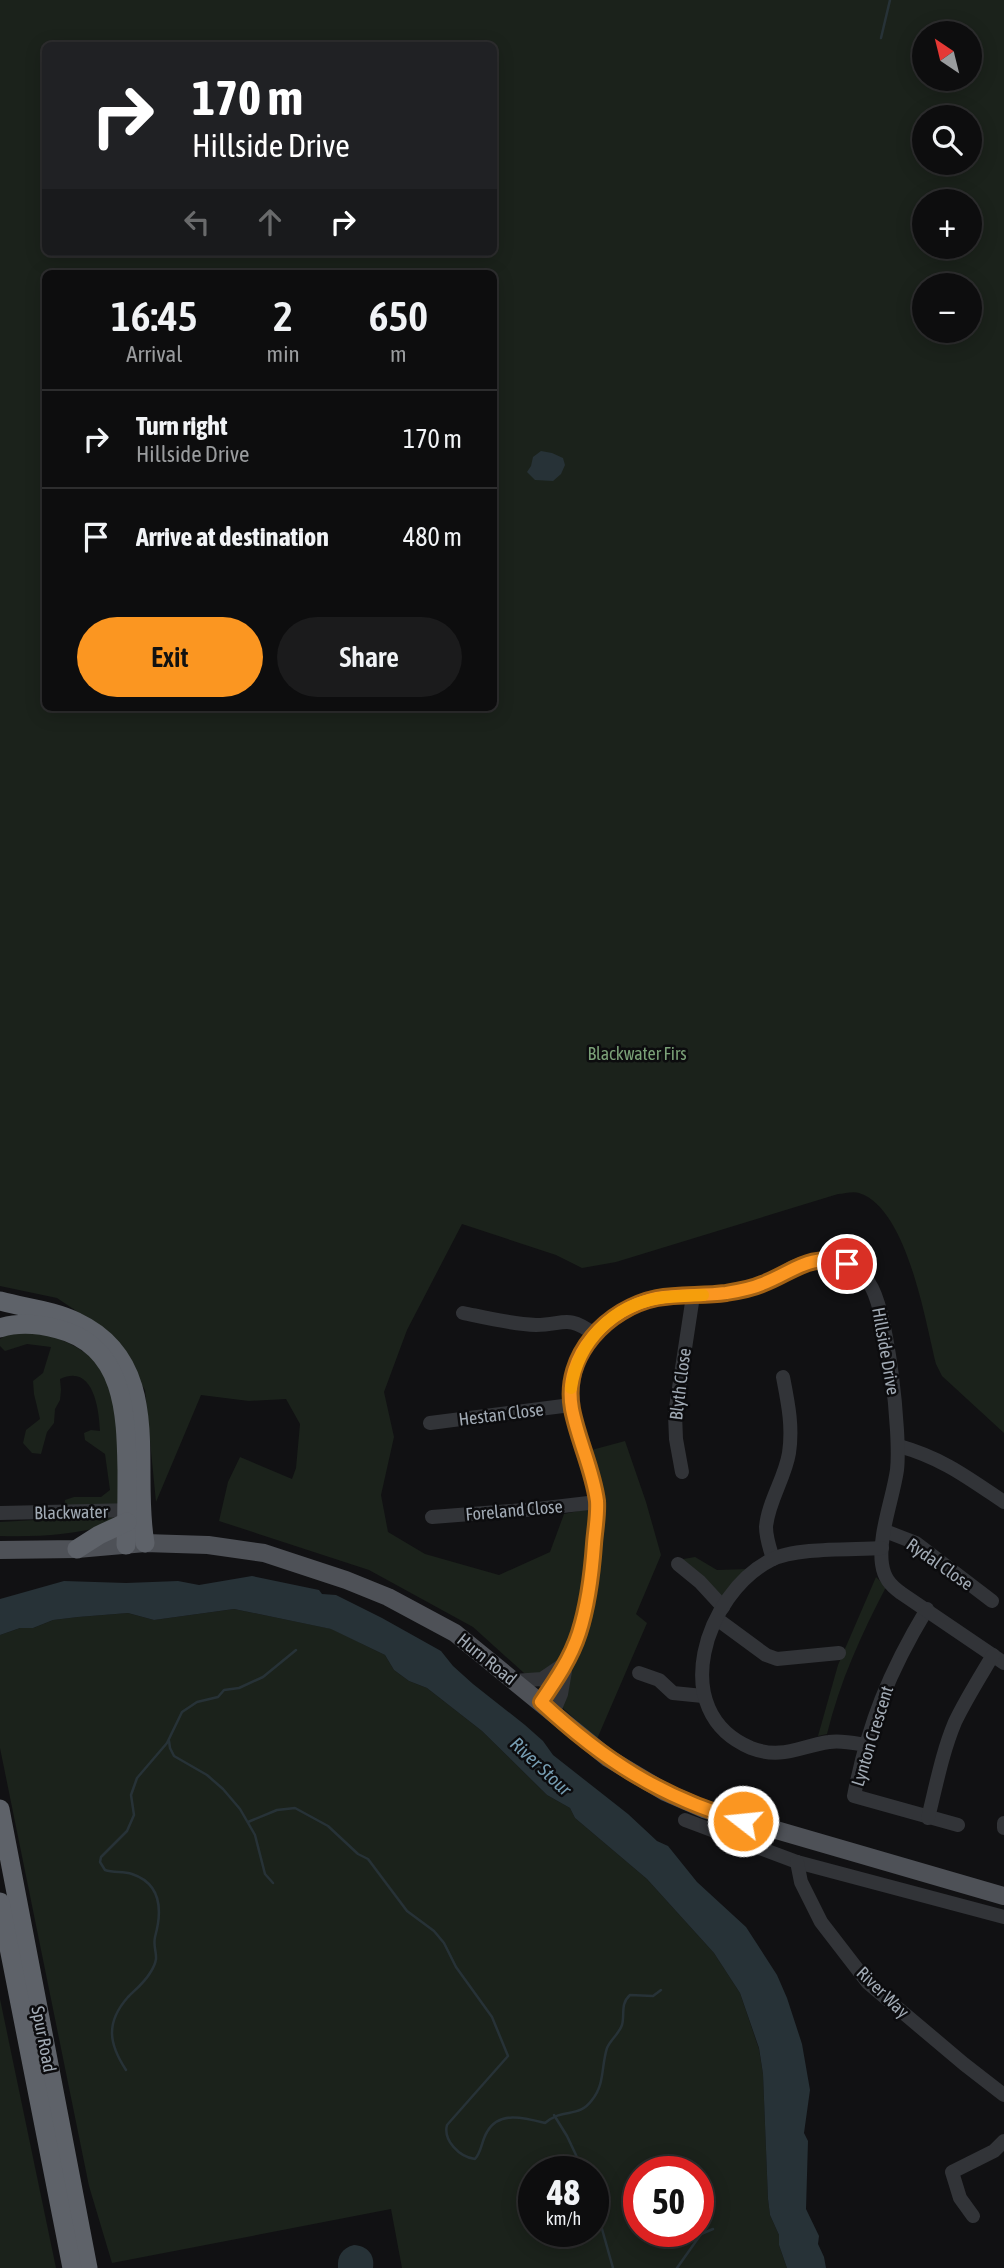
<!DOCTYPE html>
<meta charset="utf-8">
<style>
body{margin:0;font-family:"Asap Condensed",sans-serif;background:#1b1b1c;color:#f1f3f6;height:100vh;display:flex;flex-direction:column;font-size:26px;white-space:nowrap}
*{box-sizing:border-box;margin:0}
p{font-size:23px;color:#9a9c9e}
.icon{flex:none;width:38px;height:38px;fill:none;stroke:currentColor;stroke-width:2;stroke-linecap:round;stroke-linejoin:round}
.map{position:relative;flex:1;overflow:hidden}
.details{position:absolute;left:42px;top:270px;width:455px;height:441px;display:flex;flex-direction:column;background:#0d0d0e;border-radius:10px;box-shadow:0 4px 18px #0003,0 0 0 2px #2d2d2e}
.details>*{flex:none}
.guide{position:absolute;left:42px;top:42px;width:455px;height:214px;border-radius:10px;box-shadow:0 4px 18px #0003,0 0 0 2px #2d2d2e;background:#202124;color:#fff;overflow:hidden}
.needle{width:46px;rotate:325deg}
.controls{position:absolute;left:912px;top:21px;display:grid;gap:14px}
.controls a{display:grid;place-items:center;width:70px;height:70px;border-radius:50%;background:#0d0d0e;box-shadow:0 4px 18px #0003,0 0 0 2px #2d2d2e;font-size:35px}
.speed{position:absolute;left:518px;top:2156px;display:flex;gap:14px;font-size:35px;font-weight:700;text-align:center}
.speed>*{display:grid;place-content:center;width:91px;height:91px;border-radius:50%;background:#0d0d0e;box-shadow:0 4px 18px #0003,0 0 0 2px #2d2d2e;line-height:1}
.speed small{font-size:18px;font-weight:400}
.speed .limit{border:10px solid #d22;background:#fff;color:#111}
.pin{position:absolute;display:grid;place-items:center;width:60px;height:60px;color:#fff;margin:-30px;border:4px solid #fff;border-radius:50%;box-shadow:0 2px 7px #0007}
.me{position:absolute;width:77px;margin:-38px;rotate:286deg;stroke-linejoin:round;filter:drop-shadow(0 0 5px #0008)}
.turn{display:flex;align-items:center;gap:24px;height:147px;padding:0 35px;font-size:32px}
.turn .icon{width:91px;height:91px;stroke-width:2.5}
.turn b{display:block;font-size:49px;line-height:60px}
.lanes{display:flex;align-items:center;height:66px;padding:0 35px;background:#0003;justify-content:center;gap:35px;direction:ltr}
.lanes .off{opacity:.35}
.eta{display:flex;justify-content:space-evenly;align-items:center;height:119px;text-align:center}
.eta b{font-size:42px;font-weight:600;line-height:49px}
.cta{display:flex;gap:14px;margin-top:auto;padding:14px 35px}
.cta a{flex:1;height:80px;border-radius:42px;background:#fb9621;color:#111;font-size:28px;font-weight:600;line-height:80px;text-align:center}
.cta a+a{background:#1b1b1c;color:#f1f3f6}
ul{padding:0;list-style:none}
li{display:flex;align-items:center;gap:21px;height:98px;padding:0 35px;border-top:2px solid #2d2d2e}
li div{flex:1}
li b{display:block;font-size:26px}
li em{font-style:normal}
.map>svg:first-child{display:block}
.green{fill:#1b221b;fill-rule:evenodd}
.water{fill:#273237}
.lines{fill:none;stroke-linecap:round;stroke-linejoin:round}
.stream{stroke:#273237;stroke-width:2.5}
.minor{stroke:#323438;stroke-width:14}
.major{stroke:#4e5157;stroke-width:18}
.highway{stroke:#5e6269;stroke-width:19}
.route-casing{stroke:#a36215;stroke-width:18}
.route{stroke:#fb9621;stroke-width:12}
.slow{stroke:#f59e0b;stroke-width:12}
.labels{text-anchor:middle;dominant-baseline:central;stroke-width:5;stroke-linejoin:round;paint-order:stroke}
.park-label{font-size:18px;fill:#7aa077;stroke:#0c0c0e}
.street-label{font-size:18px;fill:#a1aab4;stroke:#0c0c0e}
.water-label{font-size:19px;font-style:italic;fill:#769db2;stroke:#0c0c0e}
</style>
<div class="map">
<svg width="1004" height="2268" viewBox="0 0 1004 2268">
<rect width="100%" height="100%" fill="#111113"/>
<g class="green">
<path d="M0,0h1004v1433l-62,-57 -6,-12c-11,-44 -29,-156 -77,-171 -6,-2 -15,1 -21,1l-222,68 -34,6 -26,-13 -94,-31 -55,106 -23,62 10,45 -13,58 7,37 37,22 74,21 51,-23 14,-38 38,-8 -14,-55 37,-10 21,61 15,53 -25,59 11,9 -50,116 -124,-112 -104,-57 -150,-49 9,-39 12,-25 52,22 4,-11 4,-44 -14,-25 -37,2 -48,-6 -45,107 -11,-112 -36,-57 -52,-35 -57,-12zM924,33h46v46h-46zM46,46h448v206h-448zM924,117h46v46h-46zM924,201h46v46h-46zM46,273h448v434h-448zM924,285h46v46h-46z"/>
<path d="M36,1330c33,12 66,24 78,61 5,15 3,49 4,66 2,26 6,44 -9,68 -36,10 -72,12 -109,11v-14l70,-4 -6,-12 1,-6 9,-3h27l9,-7 -5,-36 -20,-14 -1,-7 7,-3 9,1c-1,-23 -7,-68 -40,-52l1,11 -1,10 -5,9 -1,14 -7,9 -6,22 -9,-1 -9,-10 3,-13 14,-11 -6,-25 -1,-13 10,-8 8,-26 -24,-3 -22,7 -5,-5v-7l6,-4z"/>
<path d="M695,1557l22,13 32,-1 -27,32 -44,-41z"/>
<path d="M876,1577l10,10c-25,48 -46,94 -59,147l-9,2 20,-71z"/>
<path d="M234,1609l98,20 53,26 9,15 15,11 18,7 55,43 65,64 23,13 5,10 72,61 67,74 26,40 19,56 4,25 5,125 2,16 9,20v10l8,23h-385l-11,-59 -279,54 -23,-77 -89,-438v-113l20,-7h13l20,-8 25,-3 50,-4 26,7zM534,2172h59v59h-59zM639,2172h59v59h-59z"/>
<path d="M0,1999l56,269h-56z"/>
</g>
<g class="water">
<path d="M541,451l11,2 11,5 2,7 -4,9 -8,7 -18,-1 -8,-8 4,-6 2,-9z"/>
<path d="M252,1576l67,14 3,4 14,1 46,23 59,33 12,15 20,18 52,41 18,16 10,14 75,59 29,27 11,5 29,36 49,45 31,48 10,23 15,46 8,46 -6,43 4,8 -2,68 13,27 -1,8 6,13 2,11h-39l-8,-23v-10l-9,-20 -2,-16 -5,-125 -4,-26 -19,-55 -26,-40 -67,-74 -72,-61 -5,-10 -23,-13 -65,-64 -55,-43 -18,-7 -15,-11 -9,-15 -54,-26 -97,-20 -80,11 -26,-7 -50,4 -25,3 -20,8h-13l-20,7v-36l64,-18 62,2 52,-2 21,4z"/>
<path d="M354,2245c13,1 21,9 19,23h-35c-1,-12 4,-20 16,-23z"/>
</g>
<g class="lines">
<g class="stream">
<path d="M881,38l9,-38"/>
<path d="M169,1741l1,7 4,8 33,19 16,14 17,20 15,26 10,39 8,9"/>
<path d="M248,1822l29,-12 18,-2 33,18 30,28 10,5 39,52 27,20 10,12 12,24 36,50 16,39 -61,69c-4,15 12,32 28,34 7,-8 6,-17 12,-27 12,-22 39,-14 58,-9 19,-16 33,-4 47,-23 13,-16 9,-33 15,-52 3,-8 12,-14 15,-23 3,-11 -2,-21 8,-30l23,1 8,-6"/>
<path d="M126,2070c-17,-26 -21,-47 2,-73 8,-8 16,-14 22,-24 12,-18 2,-21 5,-36 7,-25 7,-53 -23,-63 -9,-3 -18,-1 -27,-4l-5,-8 1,-5 26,-26 7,-16 -3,-20 6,-17 30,-35 15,-31 15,-10 21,-5 6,-7 15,-2 24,-11 33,-27"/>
<path d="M554,2115l13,21 17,36"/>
<path d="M593,2197l20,71"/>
<path d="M677,2268l24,-34 12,-5"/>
</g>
<g class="minor">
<path d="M463,1313c24,5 48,11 73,12 28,0 31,-11 58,9"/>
<path d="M430,1423l141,-18"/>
<path d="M899,1446c43,12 68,31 105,56"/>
<path d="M682,1472l-6,-33 -1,-25 18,-118"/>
<path d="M0,1513l135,-3"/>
<path d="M432,1517l105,-8 60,-7"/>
<path d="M885,1531l31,12 76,58"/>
<path d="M773,1559c-3,-10 -7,-21 -7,-32 2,-25 19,-49 23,-74 4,-27 -1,-50 -6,-76"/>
<path d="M678,1564l22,18 23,25"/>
<path d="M927,1609c-38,63 -59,115 -73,187l104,29"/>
<path d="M717,1619l49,36 11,4 62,-6"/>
<path d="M639,1673l20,7 14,13 30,3"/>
<path d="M514,1681l28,-2 19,-13"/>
<path d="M541,1702c15,-22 30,-44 38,-69 11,-31 13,-67 16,-99 0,-11 3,-22 2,-32 -4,-50 -38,-87 -19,-139 5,-16 16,-32 30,-43 48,-36 110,-15 162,-39 8,-4 15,-10 23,-14 26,-13 58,-8 76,16 19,27 32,152 28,187 -4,28 -19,66 -15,94 2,14 8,21 19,29l103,70"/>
<path d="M553,1713l8,-19 4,-23"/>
<path d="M866,1745c-12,-2 -25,-5 -37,-3 -29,4 -47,18 -78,6 -86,-36 -45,-155 20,-188 25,-13 82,-10 111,-12"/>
<path d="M928,1818c8,-32 14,-65 27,-96 11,-23 25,-45 38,-67"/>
<path d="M685,1820l112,42 207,55"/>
<path d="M1004,1823v5"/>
<path d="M797,1862l4,20 20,40 47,61 96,81 40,31"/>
<path d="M973,2216l-13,-18 -8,-26 42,-21 10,-10"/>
</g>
<path class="major" d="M0,1550l77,-1 68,-6 63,2 56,8 82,27 42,17 67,36 153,125 57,34 39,17 300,87"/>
<g class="highway">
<path d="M0,1301c25,7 53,9 77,21 89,42 54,145 68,221"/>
<path d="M0,1328c19,-6 39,-4 58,1 67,17 68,85 69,141 0,25 0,50 -1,75"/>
<path d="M77,1549l22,-14 28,-13"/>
<path d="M0,1809l88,459"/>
<path d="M0,1902l72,366"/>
</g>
</g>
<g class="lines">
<g class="route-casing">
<path id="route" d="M743,1821c-81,-23 -140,-61 -202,-119 15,-22 30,-44 38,-69 9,-28 13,-61 15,-89 1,-14 4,-29 3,-43 -4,-31 -19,-61 -25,-92 -10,-54 36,-101 85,-111 23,-4 46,-2 69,-5 12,-2 25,-4 36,-9 32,-12 47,-32 85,-20"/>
</g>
<use href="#route" class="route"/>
<path class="slow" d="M571,1388c7,-46 42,-83 89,-90 14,-2 29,-2 43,-3"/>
</g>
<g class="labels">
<g class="park-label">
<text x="637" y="1053">Blackwater Firs</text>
</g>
<g class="street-label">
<text transform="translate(886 1351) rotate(80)">Hillside Drive</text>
<text transform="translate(680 1384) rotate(-83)">Blyth Close</text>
<text transform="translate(501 1414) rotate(-7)">Hestan Close</text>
<text transform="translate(514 1510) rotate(-5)">Foreland Close</text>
<text transform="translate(71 1512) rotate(-1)">Blackwater</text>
<text transform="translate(940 1564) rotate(35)">Rydal Close</text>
<text transform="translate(487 1659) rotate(39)">Hurn Road</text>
<text transform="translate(872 1736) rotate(-73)">Lynton Crescent</text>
<text transform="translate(883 1992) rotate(44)">River Way</text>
<text transform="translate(44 2039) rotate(79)">Spur Road</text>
</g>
<g class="water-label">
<text transform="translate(541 1766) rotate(43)">River Stour</text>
</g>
</g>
</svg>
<div class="controls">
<a><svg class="needle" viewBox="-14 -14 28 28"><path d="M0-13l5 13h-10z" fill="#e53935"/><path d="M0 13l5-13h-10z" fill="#9a9c9e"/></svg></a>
<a><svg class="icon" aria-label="search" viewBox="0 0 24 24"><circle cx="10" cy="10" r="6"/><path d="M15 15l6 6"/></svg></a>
<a>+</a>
<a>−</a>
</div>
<div class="speed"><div>48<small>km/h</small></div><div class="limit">50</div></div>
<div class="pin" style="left:847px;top:1264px;background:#d93025"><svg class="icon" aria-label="arrive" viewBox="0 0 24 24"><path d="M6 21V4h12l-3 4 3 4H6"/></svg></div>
<svg class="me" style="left:743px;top:1821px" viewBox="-20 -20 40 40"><circle r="17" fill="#fb9621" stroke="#fff" stroke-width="3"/><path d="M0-11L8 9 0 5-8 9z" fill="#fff"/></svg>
<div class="guide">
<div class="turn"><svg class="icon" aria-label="right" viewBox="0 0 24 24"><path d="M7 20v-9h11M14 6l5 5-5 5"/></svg><div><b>170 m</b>Hillside Drive</div></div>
<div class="lanes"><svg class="icon off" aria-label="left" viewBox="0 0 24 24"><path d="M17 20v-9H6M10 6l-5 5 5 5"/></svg><svg class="icon off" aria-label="ahead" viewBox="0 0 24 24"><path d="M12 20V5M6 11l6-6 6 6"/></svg><svg class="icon" aria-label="right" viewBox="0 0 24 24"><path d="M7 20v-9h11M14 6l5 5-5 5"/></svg></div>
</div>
<section class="details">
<div class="eta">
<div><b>16:45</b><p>Arrival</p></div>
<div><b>2</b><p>min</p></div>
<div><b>650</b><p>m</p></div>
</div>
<ul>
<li><svg class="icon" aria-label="right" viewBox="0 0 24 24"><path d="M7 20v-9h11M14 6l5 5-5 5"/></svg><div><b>Turn right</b><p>Hillside Drive</p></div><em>170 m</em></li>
<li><svg class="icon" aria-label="arrive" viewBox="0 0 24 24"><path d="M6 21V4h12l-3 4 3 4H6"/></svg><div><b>Arrive at destination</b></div><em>480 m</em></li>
</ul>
<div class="cta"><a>Exit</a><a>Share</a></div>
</section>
</div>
